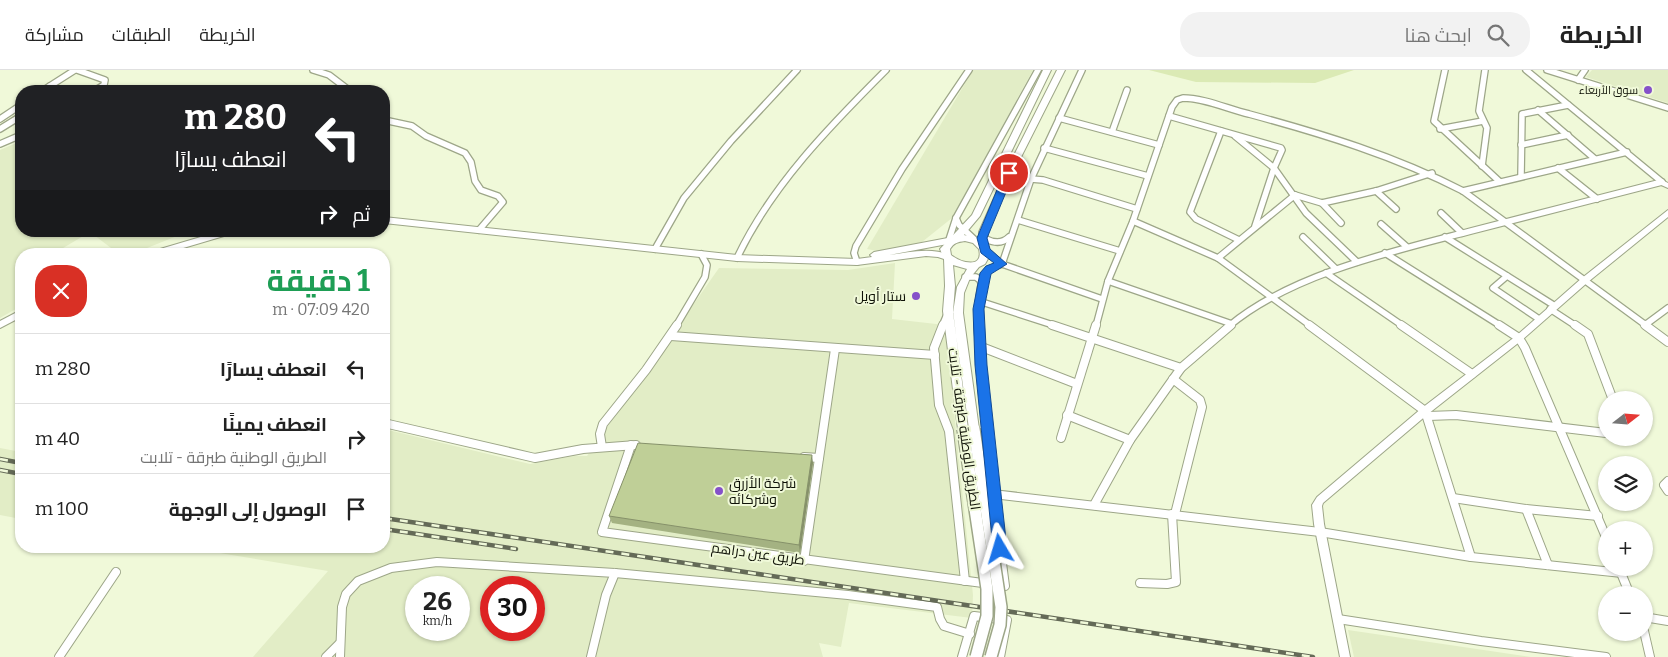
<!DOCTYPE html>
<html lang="ar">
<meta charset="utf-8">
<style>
body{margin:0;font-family:Bitter,Cairo,serif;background:#f2f2f2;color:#222;direction:rtl;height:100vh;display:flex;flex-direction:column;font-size:19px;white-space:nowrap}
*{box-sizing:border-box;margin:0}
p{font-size:16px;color:#767676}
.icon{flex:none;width:28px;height:28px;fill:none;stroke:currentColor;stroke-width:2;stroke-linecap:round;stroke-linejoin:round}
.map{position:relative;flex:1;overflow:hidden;direction:ltr}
.drawer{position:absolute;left:15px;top:178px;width:375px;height:305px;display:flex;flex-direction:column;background:#fff;border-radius:20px;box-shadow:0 1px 4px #0004;direction:rtl}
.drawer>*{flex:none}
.top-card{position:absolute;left:15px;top:15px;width:375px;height:152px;border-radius:20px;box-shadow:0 1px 4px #0004;direction:rtl;background:#202124;color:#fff;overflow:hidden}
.needle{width:32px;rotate:73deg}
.buttons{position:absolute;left:1598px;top:321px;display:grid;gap:10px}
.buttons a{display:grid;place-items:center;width:55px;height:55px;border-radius:50%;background:#fff;box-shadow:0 1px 4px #0004;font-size:25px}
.speed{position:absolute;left:405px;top:506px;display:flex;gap:10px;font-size:25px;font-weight:700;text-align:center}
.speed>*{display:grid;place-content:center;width:65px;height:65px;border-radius:50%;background:#fff;box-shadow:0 1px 4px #0004;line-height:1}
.speed small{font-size:12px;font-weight:400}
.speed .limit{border:8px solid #d22;background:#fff;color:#111}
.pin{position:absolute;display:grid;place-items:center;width:42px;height:42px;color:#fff;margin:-21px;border:2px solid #fff;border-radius:50%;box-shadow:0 1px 5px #0007}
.me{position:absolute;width:55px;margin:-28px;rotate:353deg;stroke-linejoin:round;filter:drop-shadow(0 0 4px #0008)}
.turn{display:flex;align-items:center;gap:18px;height:105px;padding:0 20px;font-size:22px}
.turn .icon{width:65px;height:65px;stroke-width:2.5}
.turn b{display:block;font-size:35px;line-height:42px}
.then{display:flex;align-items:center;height:48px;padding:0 20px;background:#0003;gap:10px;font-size:19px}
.round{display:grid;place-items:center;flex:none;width:52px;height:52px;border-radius:20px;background:#f2f2f2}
.summary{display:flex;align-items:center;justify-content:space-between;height:85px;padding:0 20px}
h1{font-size:30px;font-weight:700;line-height:38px;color:#1e9e55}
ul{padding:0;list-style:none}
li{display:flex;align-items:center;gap:15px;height:70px;padding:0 20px;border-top:1px solid #e0e0e0}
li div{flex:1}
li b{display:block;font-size:19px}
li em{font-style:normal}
header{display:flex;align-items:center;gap:30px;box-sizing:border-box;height:70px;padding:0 25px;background:#fff;border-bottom:1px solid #e0e0e0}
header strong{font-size:24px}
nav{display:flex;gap:28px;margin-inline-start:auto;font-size:18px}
.search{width:350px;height:45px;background:#f2f2f2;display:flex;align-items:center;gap:12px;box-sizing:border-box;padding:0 18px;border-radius:20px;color:#767676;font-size:19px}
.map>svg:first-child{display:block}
.built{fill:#e2edc6;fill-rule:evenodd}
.green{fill:#dbeab5}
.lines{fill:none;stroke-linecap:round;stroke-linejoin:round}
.minor-far1-casing{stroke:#9da688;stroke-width:8}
.minor-casing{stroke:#9da688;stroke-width:10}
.tertiary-casing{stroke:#9da688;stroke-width:2}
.primary-casing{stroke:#9da688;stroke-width:2}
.minor-far1{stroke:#fff;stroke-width:5.5}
.minor{stroke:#fff;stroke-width:8}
.tertiary{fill:#fff;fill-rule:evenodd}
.primary{fill:#fff;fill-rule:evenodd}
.rail-casing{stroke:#646a57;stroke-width:4.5}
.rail{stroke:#f0f9d9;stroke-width:2.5;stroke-dasharray:8;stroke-linecap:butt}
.primary-bridge-casing{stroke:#9da688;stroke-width:14;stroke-linecap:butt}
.primary-bridge{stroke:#fff;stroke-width:11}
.wall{fill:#a4b282}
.shaded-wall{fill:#86916a}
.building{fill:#bfcf97;stroke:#86916a}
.route{fill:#1a73e8;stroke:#114b97}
.poi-dot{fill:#8551c9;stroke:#f0f9d9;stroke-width:2}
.labels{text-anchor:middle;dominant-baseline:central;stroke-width:4;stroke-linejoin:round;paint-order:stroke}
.far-poi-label{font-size:11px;fill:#0f1207;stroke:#f0f9d9;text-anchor:end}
.poi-label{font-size:14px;fill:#0f1207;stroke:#f0f9d9;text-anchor:end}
.street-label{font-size:14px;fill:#0f1207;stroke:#f0f9d9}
</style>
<header>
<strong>الخريطة</strong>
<div class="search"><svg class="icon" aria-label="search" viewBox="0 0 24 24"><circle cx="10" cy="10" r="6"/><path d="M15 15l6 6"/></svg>ابحث هنا</div>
<nav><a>الخريطة</a><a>الطبقات</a><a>مشاركة</a></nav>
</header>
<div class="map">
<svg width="1668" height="587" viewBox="0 0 1668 587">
<rect width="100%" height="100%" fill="#f0f9d9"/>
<g class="built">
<path d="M973,0h60l-81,148 -30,24 -39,10 -16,-3z"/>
<path d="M1592,0h76v33l-82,-26z"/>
<path d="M21,71v90l166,1 -55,22h-13l-29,-22 -37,22h-32v52l-21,12v-168z"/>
<path d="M895,193l-3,56 53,6 28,270 -1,23 -123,-15 -8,44 -22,-4 4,14h-570l75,-86 -151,-25h207v-117l146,35 44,-8h13l132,-188 129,2zM416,518h43v42h-43zM491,518h43v42h-43z"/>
<path d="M0,378l21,4v67l-21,-4z"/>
<path d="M1348,560l183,27h-177z"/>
</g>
<path class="green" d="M1149,0h205l-39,13 -119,-1z"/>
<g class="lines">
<g class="minor-far1-casing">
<g id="minor-far1">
<path d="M77,0l28,10 -1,5 -10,6"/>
<path d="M313,0l16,5 21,16"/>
<path d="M1445,0l-11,51 66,61"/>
<path d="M1526,0l136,112"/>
<path d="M1547,0l121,38"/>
<path d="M1578,10l7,-10"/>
<path d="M50,16l15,5"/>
<path d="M42,21l33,-21"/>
<path d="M1538,40l57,49"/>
<path d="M1169,46l112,32 1,2 -8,18 -19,58"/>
<path d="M1059,48l100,27"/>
<path d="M0,49l21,-14"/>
<path d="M384,50l28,6 14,10 39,17 6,9 4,19 6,9 17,6 5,6 -24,28"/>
<path d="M0,59l21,-13"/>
<path d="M1440,59l43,-8"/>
<path d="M1221,61l-31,81 6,7 43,21"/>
<path d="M1112,62l15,-42"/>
<path d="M1235,66l39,32 32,45 51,49"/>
<path d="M0,74l21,-9"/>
<path d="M1521,75l47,-10"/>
<path d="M1044,78l104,28"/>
<path d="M1482,96l5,-38 -8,-17 6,-41"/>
<path d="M1558,98l39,31"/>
<path d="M1521,106l1,-62 46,-9"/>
<path d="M1031,109l12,1 94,29"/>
<path d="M1376,121l20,18"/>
<path d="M1463,121l164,-39"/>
<path d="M1295,125l27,8 54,-12 56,-18"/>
<path d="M1322,133l19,20"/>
<path d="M1441,143l21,20"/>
<path d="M956,148l3,7 16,15"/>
<path d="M1018,150l102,31"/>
<path d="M1133,151l85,37 93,68"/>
<path d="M1381,154l26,23"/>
<path d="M984,164l2,5c8,4 16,5 23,-2"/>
<path d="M1303,167l33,32"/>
<path d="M1445,167l110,69"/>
<path d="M947,176l9,-28 82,-148"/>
<path d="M655,179l29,-51 47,-57 66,-71"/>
<path d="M985,180l17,14 100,35"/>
<path d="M1385,183l116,73"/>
<path d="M737,188c34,-72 93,-132 149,-188"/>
<path d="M1218,188l77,-63"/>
<path d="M857,192l-3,-9 2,-7 46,-77 67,-99"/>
<path d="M1002,194l29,-85 51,-109"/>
<path d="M1326,203l77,53"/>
<path d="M1507,206l-14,12 46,31"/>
<path d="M965,207h11l4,3 2,7"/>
<path d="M1108,211l124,43"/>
<path d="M979,231l77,25"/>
<path d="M1550,239l26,17"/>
<path d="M1645,255l23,-17"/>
<path d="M676,256l29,-49 2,-12 -6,-11"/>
<path d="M942,256l6,-14"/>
<path d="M978,256c0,-14 0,-45 9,-55 4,-4 10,-5 15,-7"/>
<path d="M1096,256l12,-45 25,-60 39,-114 5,-7 6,-2c21,0 45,11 66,16 74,20 146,42 214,77l184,135"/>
<path d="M1229,256c62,-52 165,-75 242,-95 64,-16 127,-33 191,-49"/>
</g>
</g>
<g class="minor-casing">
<g id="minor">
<path d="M943,255l-9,23 5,57 10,26 16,150"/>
<path d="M1052,255l129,43"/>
<path d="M1309,255l116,86 46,146"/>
<path d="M1401,255l71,49"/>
<path d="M1499,255l20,13 6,10 81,189"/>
<path d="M1575,255l13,9 25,66"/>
<path d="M1645,255l23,17"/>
<path d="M671,266l264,19"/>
<path d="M979,276l98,38"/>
<path d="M1173,309l27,21 2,7 -27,107"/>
<path d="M1067,345l63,25"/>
<path d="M1428,346l28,-1 150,18"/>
<path d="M384,353l151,35 48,-9 53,-4"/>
<path d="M1061,368l35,-113"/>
<path d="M631,375l-29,87 403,54 -12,-92 -15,-169"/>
<path d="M602,377l-2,-13 3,-10 43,-54 31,-45"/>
<path d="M804,387l15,1"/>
<path d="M1668,411l-4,4 4,6"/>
<path d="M993,424l327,38 151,25 151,16"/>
<path d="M1453,428l73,11 72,7"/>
<path d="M1094,435l36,-65 51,-72 50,-43"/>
<path d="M1526,439l22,56"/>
<path d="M804,491l31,-212"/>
<path d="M1619,498l11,27"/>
<path d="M1140,513l27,1 9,-2 -4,-68"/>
<path d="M1644,547l24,4"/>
<path d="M1338,549l143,22 125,16"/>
<path d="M1644,561l6,26"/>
<path d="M59,587l57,-85"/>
<path d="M326,587l13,-13"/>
<path d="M340,587l2,-50 4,-13 12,-13 33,-13 46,-6 178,11 233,22 89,12 3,12 4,7 26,8"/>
<path d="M591,587l15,-62 9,-22"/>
<path d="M962,587l12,-41 33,4 -7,37"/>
</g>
</g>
<g class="tertiary-casing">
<g id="tertiary">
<path d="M1659,110h3l6,3v5l-9,-4z"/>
<path d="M1668,140v7l-80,65 -66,58 -94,74 -105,89 -1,3 2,18 26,133h-10l-26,-133 -2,-19 5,-8 105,-89 94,-72 66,-58z"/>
<path d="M384,147l353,38 120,4 15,-2 -2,-2 4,-3 79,-15 4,3 -4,3 -64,12c21,-3 41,-8 61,0l1,2 -1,2 -3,1 -9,-3 -12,-1 -69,9 -120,-4 -353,-38z"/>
<path d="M221,161h14l-1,2 -71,21h-14l1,-2z"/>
<path d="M21,240v7l-21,11v-7z"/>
</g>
</g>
<g class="primary-casing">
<path id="primary" d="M1043,0h8l-71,146 -16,19 15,4v-7l26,-59 52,-103h8l-52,103 -26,59 2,25 -4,7 -6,3 -9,11 -6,15 -1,20 16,116 -1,3 -4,1 -4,-1 -1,-3 -16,-116 4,-26 10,-18 -14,-4 2,21 -2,25 15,118 -1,3 -4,1 -4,-1 -1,-3 -15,-118 2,-25 -1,-27 -4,-10 32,-34zM965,171l8,2 6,6c5,20 -18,14 -28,6l-1,-6c4,-6 7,-7 15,-8z"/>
</g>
<use href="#minor-far1" class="minor-far1"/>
<use href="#minor" class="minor"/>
<use href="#tertiary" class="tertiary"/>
<use href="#primary" class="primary"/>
<g class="rail-casing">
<g id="rail">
<path d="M0,389l21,4"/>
<path d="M0,400l21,4"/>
<path d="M384,448l929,139"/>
<path d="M384,459l132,20"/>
</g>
</g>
<use href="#rail" class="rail"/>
<g class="primary-bridge-casing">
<g id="primary-bridge">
<path d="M963,359l24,160v27l-11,41"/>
<path d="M974,359l27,178 -1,18 -9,32"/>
</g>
</g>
<use href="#primary-bridge" class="primary-bridge"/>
</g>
<path class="wall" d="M813,393l-13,90 -188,-30 -3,-7z"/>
<path class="shaded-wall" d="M812,385l1,8 -13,90 -1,-8z"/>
<path class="building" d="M638,373l174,12 -13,90 -190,-29z"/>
<path class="route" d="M1009,100l5,3 -27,65 3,11 17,15 -16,10 -7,35 3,56 20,184 -2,5 -5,1 -5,-1 -2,-5 -18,-184 -2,-56 7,-36 6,-7 8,-3 -13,-10 -4,-15 27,-65z"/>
<g class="poi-dot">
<circle cx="1648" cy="20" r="5"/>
<circle cx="916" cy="226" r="5"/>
<circle cx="719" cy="421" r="5"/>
</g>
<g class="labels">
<g class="far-poi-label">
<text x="1638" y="20">سوق الأربعاء</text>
</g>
<g class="poi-label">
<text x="906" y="226">ستار أويل</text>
<text x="729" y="413" text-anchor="start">شركة الأزرق<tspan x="729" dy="16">وشركائه</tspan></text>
</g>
<g class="street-label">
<text transform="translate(964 359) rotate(82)">الطريق الوطنية طبرقة - تلابت</text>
<text transform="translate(758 484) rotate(8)">طريق عين دراهم</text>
</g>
</g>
</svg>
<div class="buttons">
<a><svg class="needle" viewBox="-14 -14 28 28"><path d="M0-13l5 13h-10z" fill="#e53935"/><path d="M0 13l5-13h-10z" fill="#767676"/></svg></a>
<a><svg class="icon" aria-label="layers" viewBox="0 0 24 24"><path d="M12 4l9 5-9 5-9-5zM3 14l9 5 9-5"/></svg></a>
<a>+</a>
<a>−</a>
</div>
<div class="speed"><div>26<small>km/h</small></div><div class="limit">30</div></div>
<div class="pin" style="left:1009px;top:103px;background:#d93025"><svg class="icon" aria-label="arrive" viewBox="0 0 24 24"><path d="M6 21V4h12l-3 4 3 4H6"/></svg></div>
<svg class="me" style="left:1000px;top:479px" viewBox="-20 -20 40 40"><path d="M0-17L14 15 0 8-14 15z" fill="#1a73e8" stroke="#fff" stroke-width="4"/></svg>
<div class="top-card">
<div class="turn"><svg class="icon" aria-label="left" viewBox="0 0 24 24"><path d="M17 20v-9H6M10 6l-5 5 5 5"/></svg><div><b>280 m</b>انعطف يسارًا</div></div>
<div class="then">ثم<svg class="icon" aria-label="right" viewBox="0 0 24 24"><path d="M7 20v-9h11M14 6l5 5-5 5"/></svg></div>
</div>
<section class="drawer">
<div class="summary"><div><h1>1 دقيقة</h1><p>420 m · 07:09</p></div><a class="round" style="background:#d93025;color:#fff"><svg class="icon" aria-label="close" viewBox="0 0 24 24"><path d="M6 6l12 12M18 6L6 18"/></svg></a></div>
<ul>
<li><svg class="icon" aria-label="left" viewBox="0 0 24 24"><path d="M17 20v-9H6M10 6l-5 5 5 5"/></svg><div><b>انعطف يسارًا</b></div><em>280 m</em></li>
<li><svg class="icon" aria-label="right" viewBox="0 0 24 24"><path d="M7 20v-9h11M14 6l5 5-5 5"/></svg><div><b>انعطف يمينًا</b><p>الطريق الوطنية طبرقة - تلابت</p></div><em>40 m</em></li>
<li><svg class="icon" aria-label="arrive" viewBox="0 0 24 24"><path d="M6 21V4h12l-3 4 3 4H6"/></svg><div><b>الوصول إلى الوجهة</b></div><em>100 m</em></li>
</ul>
</section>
</div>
